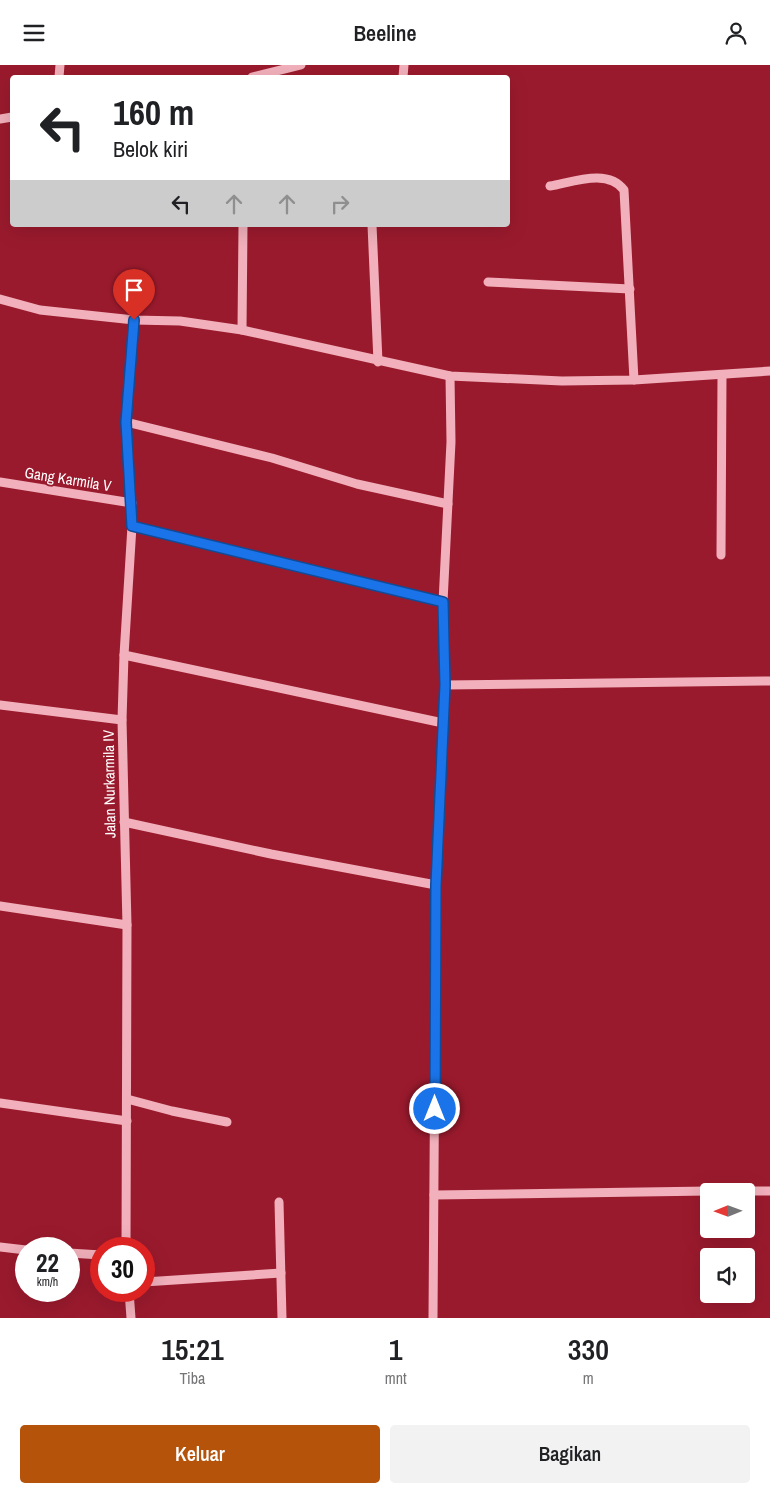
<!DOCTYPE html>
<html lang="id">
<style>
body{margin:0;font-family:"Archivo Narrow",sans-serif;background:#f2f2f2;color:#202124;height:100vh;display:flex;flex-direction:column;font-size:19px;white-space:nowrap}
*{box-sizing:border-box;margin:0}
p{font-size:16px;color:#757577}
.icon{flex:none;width:28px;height:28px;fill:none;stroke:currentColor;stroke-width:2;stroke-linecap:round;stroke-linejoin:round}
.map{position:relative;height:1253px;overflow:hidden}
.side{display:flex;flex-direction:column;background:#fff;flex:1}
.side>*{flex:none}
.guide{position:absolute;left:10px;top:10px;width:500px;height:152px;border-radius:5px;box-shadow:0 5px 20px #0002;background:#fff;color:#202124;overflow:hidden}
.needle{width:32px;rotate:269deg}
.buttons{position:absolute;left:700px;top:1118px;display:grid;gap:10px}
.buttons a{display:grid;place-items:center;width:55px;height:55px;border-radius:5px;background:#fff;box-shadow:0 5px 20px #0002;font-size:25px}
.speed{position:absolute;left:15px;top:1172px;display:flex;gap:10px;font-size:25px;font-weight:700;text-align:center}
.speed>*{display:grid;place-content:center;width:65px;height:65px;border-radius:50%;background:#fff;box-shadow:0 5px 20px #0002;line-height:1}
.speed small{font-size:12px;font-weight:400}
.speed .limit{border:8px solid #d22;background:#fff;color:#111}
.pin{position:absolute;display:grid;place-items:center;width:42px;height:42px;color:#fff;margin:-51px -21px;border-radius:50% 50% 50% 0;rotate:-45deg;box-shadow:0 0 5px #0007}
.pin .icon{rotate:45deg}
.me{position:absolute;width:55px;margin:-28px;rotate:0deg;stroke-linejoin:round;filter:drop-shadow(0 0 4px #0008)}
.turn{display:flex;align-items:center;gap:18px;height:105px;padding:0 20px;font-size:22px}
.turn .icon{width:65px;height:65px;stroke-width:2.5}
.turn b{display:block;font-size:35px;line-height:42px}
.lanes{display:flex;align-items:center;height:48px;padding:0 20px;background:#0003;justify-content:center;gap:25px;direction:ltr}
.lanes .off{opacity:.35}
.eta{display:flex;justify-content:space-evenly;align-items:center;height:85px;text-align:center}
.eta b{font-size:30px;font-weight:600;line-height:35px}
.button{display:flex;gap:10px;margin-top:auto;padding:10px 20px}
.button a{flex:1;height:58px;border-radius:5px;background:#b45309;color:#fff;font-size:20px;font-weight:600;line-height:58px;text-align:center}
.button a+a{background:#f2f2f2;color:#202124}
header{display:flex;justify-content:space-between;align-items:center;height:65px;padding:0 20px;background:#fff;font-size:22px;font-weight:600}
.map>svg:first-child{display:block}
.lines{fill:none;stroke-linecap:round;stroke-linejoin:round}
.minor{stroke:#f1b0bb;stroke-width:9}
.route-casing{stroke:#114b97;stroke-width:12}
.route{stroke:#1a73e8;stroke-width:9}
.labels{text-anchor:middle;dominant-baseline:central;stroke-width:4;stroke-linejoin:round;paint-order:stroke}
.street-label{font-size:15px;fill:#fff;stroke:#9a1a2d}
</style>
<header><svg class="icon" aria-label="menu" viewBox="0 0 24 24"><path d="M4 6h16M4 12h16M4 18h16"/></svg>Beeline<svg class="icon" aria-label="person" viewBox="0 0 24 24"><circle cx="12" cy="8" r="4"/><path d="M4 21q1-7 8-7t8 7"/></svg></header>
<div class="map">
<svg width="770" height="1253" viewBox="0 0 770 1253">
<rect width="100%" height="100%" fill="#9a1a2d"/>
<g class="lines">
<g class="minor">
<path d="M59,12l1,-12"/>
<path d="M252,12l49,-12"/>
<path d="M403,12l1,-12"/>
<path d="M0,54l12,-2"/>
<path d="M550,121c23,-4 58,-18 74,4l10,190"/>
<path d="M372,160l6,137"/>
<path d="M488,217l142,7"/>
<path d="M0,234l40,11 94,10 46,1 62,9 208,46 112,5 72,-1 136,-9"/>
<path d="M242,265l1,-105"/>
<path d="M126,357l146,36 85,26 91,20"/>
<path d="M0,417l132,21"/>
<path d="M132,461l311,76"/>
<path d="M721,490l1,-180"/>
<path d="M124,590l319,68"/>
<path d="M445,620l325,-4"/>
<path d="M0,640l122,15"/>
<path d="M124,757l147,32 165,31"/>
<path d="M0,841l127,19"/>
<path d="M127,1034l45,12 55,11"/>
<path d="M0,1038l127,18"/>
<path d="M718,1126h52"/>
<path d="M434,1130l275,-4"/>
<path d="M279,1137l3,116"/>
<path d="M0,1182l26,3"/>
<path d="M126,1184l1,-324 -5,-205 2,-65 8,-129 -6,-104 8,-102"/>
<path d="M69,1188l32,2"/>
<path d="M144,1217l137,-9"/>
<path d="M129,1226l2,27"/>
<path d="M433,1253l3,-433 9,-200 -2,-83 8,-160 -1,-66"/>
</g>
</g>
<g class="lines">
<g class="route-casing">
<path id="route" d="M134,255l-8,102 6,104 311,76 2,83 -9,200 -1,224"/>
</g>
<use href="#route" class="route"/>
</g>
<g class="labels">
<g class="street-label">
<text transform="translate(68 414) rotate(9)">Gang Karmila V</text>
<text transform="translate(109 719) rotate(-91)">Jalan Nurkarmila IV</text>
</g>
</g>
</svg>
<div class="buttons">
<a><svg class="needle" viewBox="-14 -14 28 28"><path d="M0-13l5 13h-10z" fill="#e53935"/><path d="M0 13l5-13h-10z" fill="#757577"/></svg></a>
<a><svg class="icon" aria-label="sound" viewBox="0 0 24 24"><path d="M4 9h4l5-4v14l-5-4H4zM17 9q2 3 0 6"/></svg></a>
</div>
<div class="speed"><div>22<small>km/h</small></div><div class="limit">30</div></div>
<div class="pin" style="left:134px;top:255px;background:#d93025"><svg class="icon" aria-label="arrive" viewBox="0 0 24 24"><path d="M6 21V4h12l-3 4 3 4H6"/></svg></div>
<svg class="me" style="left:435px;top:1044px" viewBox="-20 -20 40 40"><circle r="17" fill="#1a73e8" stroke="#fff" stroke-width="3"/><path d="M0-11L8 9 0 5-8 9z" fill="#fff"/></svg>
<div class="guide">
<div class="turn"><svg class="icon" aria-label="left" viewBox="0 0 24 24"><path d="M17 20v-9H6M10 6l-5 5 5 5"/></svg><div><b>160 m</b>Belok kiri</div></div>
<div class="lanes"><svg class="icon" aria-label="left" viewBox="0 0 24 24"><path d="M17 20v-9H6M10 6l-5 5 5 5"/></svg><svg class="icon off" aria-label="ahead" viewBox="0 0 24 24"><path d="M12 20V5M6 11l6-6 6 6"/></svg><svg class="icon off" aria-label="ahead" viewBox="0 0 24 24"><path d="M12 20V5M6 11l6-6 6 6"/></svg><svg class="icon off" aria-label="right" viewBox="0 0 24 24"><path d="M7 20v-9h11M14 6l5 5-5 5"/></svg></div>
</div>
</div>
<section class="side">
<div class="eta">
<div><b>15:21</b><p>Tiba</p></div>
<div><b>1</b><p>mnt</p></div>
<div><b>330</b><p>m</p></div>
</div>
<div class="button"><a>Keluar</a><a>Bagikan</a></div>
</section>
